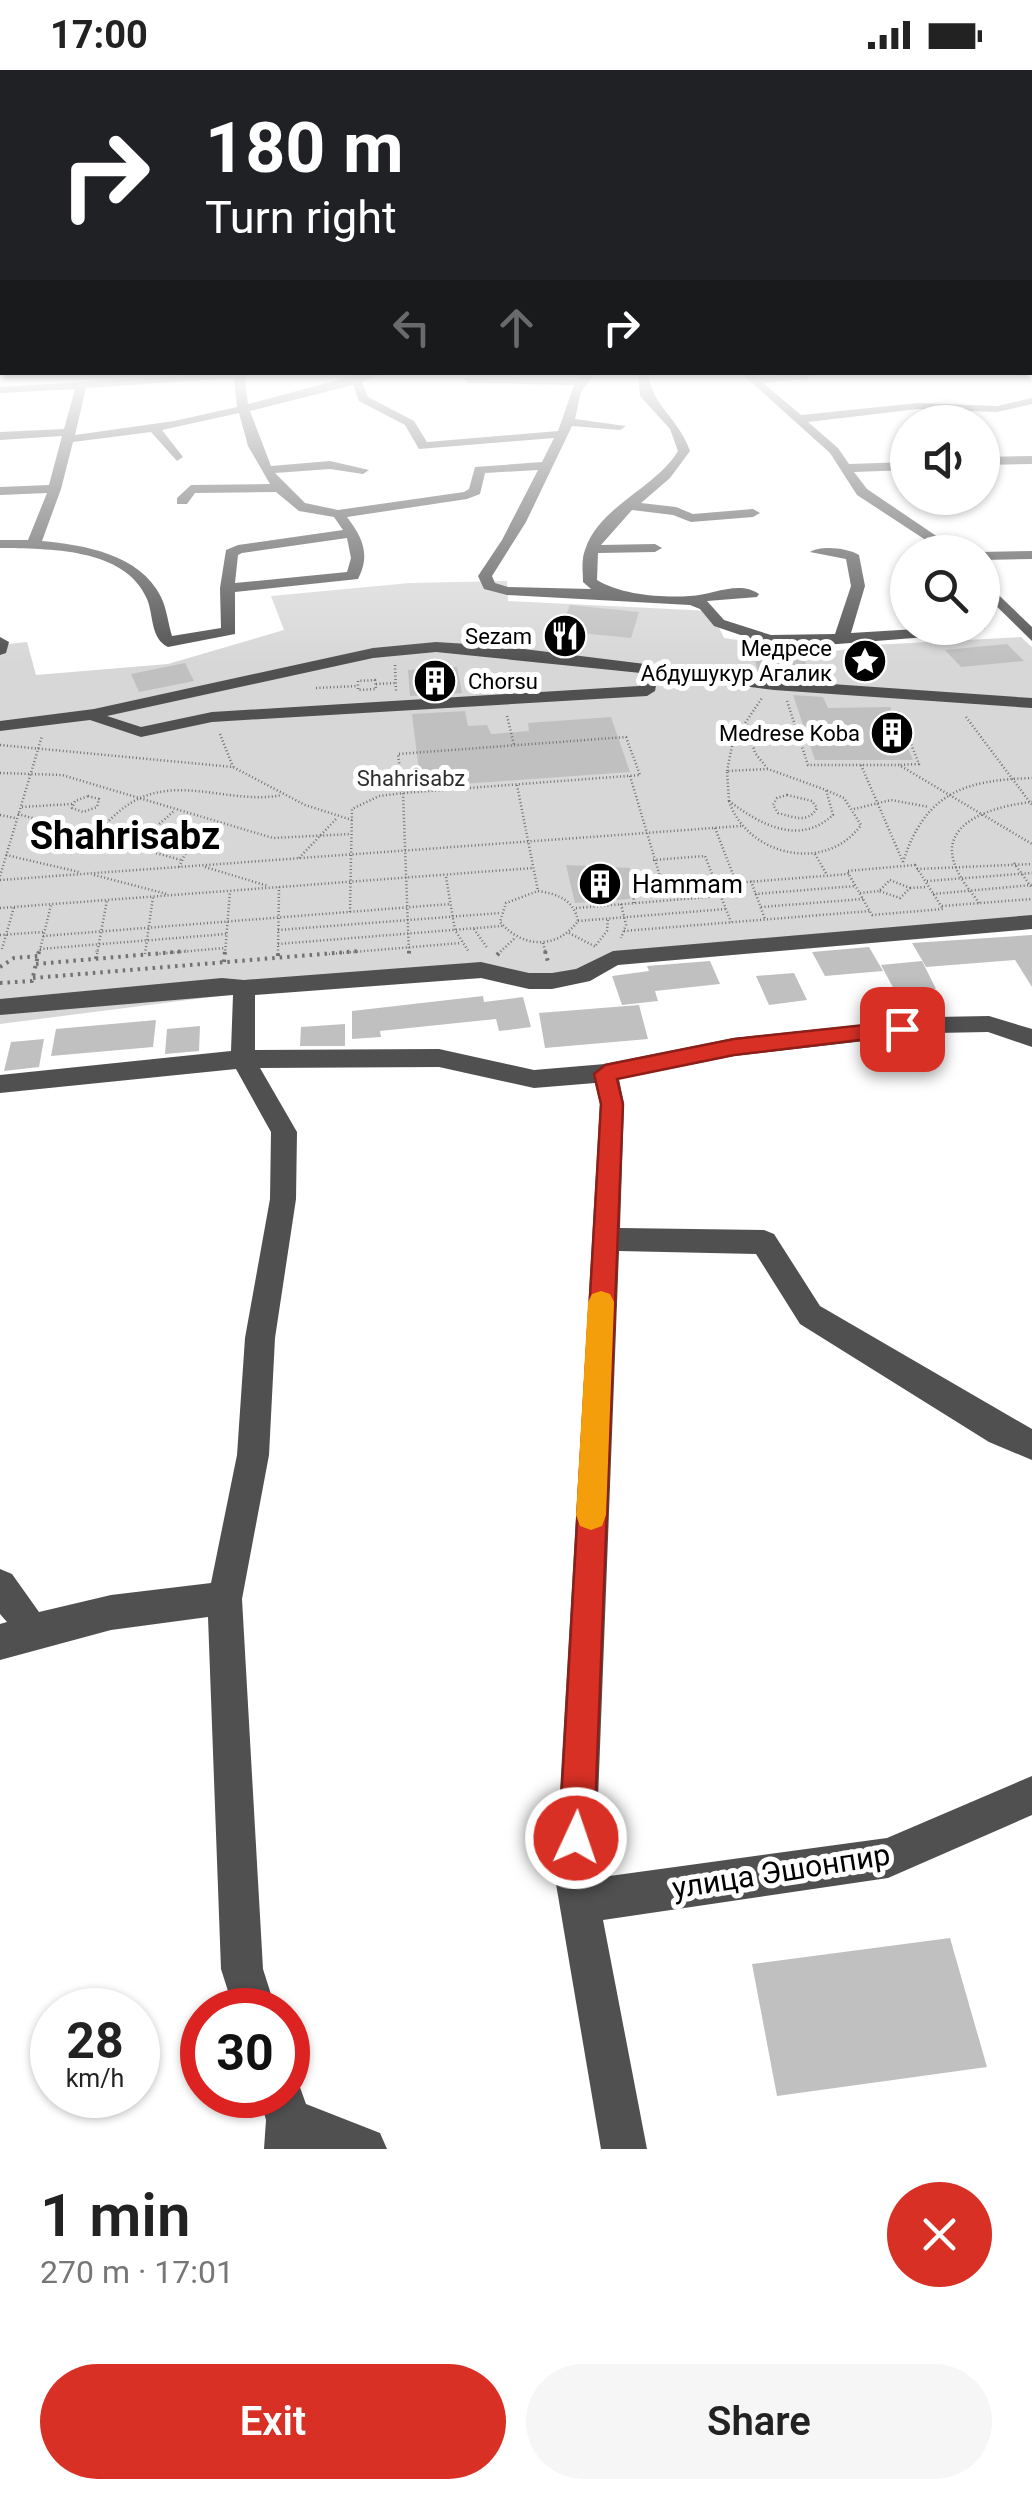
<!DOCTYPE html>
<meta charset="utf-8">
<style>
body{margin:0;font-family:Roboto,sans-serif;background:#f6f6f6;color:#222;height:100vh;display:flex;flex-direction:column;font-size:38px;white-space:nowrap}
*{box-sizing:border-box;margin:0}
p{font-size:32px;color:#767676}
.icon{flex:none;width:55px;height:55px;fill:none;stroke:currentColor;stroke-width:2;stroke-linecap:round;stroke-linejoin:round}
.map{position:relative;height:2079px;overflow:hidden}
.panel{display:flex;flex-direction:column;background:#fff;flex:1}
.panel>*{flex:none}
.banner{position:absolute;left:0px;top:0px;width:1032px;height:305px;box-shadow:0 2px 8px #0004;background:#202124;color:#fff;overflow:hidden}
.fabs{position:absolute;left:890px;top:335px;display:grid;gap:20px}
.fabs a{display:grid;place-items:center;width:110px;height:110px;border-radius:50%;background:#fff;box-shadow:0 2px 8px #0004;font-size:50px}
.speed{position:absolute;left:30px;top:1918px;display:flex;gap:20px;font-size:50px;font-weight:700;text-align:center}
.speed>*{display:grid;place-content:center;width:130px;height:130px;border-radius:50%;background:#fff;box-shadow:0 2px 8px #0004;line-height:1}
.speed small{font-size:25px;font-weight:400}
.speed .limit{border:15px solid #d22;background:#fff;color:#111}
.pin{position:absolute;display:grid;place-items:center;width:85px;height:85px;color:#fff;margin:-42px;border-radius:20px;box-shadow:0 5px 15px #0006}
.me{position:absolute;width:110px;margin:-55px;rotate:3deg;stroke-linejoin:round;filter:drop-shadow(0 0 8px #0008)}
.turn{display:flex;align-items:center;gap:35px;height:210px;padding:0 40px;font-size:45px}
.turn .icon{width:130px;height:130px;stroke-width:2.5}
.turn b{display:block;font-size:70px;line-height:85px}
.lanes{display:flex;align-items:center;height:95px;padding:0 40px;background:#0003;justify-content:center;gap:50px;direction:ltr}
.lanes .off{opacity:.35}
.round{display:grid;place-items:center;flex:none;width:105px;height:105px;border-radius:52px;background:#f6f6f6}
.head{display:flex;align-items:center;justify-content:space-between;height:170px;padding:0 40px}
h1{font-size:60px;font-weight:600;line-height:75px}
.primary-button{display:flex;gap:20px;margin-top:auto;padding:20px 40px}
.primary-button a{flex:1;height:115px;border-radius:60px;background:#d93025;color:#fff;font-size:40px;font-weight:600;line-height:115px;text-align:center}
.primary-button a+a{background:#f6f6f6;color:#222}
.status{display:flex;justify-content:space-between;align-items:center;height:70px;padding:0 50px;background:#fff;direction:ltr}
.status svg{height:28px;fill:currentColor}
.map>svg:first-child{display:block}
.green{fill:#d7d7d7}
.building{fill:#c0c0c0}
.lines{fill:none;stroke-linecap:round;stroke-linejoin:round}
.path-far1{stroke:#727272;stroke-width:2.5;stroke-dasharray:1 2.5;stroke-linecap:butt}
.path{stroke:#727272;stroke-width:4;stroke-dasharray:2.5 5;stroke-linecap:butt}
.minor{fill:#505050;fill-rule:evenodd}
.route{fill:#d93025;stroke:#8d1f18;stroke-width:2.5}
.slow{fill:#f59e0b}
.labels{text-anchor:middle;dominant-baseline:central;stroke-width:10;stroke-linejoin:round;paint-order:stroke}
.far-poi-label{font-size:22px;fill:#000;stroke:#fff;text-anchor:end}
.far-park-label{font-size:22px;fill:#2e2e2e;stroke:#fff}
.poi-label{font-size:25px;fill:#000;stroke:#fff;text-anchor:start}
.near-street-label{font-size:30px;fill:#000;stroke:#fff}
.far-town-label{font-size:38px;font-weight:bold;fill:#000;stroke:#fff}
</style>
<div class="status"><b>17:00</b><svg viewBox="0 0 49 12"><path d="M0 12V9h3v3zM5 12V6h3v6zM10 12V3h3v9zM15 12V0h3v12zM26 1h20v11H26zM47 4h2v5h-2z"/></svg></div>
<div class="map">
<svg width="1032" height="2079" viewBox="0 0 1032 2079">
<rect width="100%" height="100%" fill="#fff"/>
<path class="green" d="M507,511l1,20 203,10 13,27 99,15 49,-8 149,-8 11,10v272l-422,35 -38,19 -314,18 -258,33v-379l27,-3 9,33 132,-11 116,-34 -13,-34 139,-13z"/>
<g class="building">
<path d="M570,535l69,7 -8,26 -71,-7z"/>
<path d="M1007,574l17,17 -63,6 -16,-17z"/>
<path d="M753,579l47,3 14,27 -56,-5z"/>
<path d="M185,593l9,18 -55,11 -8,-18z"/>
<path d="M457,597l5,26 -52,3 -2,-26z"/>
<path d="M793,625l30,2 5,11 62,-1 23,53h-98z"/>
<path d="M465,641l3,15 19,-1 4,9 38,-3 -1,-8 83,-6 19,55 -209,15 -9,-73z"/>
<path d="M566,795l64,3v31l-55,4z"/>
<path d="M1032,865v52l-17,-27 -89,7 -14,-24z"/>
<path d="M869,877l14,24 -58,5 -13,-24z"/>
<path d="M710,891l10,23 -65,7 3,10 -36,4 -10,-29 37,-5 -2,-5z"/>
<path d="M922,891l14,28 -40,4 -15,-28z"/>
<path d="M794,903l13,27 -38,5 -13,-29z"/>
<path d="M483,926l1,6 39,-5 8,30 -32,4 -3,-12 -116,12 1,6 -29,2v-28z"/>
<path d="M639,935l9,34 -103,9 -6,-35z"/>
<path d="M156,950l-3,27 -102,9 5,-27z"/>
<path d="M345,954v22h-45l1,-19z"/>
<path d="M200,956l-1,25 -34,3 2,-25z"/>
<path d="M44,969l-5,28 -35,4 7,-29z"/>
<path d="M950,1868l37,129 -210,29 -25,-132z"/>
</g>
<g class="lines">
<g class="path-far1">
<path d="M395,595l1,26"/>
<path d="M486,604h18l1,9h-18z"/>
<path d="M504,608l38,-1"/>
<path d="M472,609l15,-1"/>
<path d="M375,610l1,9 -18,1v-9z"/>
<path d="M376,614l20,-1"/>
<path d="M316,618l42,-2"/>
<path d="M787,631l21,64h91l133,79"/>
<path d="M898,642l21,52 -19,1"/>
<path d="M507,646l7,29"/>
<path d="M966,647l66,88"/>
<path d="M747,654l8,29 12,15"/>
<path d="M220,664l13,33"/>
<path d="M626,667l14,38 -237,18 -5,-39z"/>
<path d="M0,675l233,22 72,38 47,15"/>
<path d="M861,695l42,97"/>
<path d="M727,701l6,-30 29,-43"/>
<path d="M0,703l62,2 211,63 78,-4"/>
<path d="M630,706l37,124"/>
<path d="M517,715l21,106"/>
<path d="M787,725l25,6 5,7c-9,16 -24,9 -39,5l-5,-8 4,-7z"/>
<path d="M88,726l11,3 -2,8 -14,5 -11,-4 3,-7z"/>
<path d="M729,731c32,24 70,45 104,14l-7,-25"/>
<path d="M729,731c18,55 97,73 132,24l-17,-27 -18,-8"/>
<path d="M729,731l-2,-30 41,-2 58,21"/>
<path d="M22,737l50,-3"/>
<path d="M854,739l37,-9 38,7"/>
<path d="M18,744l163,46"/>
<path d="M0,745l15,3"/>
<path d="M155,758l29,7"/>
<path d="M715,758l21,54"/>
<path d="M204,759l8,7 -7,9 -21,-2 -2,-4 6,-7z"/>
<path d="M94,765c13,-12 26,-27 42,-35 47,-24 97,5 146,-5"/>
<path d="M133,777l41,-36"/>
<path d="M815,784l12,21"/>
<path d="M6,785l73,17"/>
<path d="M299,788l38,-40"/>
<path d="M653,790l52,-4 26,66"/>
<path d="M903,792c22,-69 61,-82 129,-84"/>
<path d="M1014,793l18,25"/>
<path d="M915,795l28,44 -71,6 -25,-44z"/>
<path d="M179,797l10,-21"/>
<path d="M205,797l63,19"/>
<path d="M917,799l115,-5"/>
<path d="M94,805l73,19"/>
<path d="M0,806l42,-140"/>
<path d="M446,807l9,53 14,22"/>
<path d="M0,810l741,-54"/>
<path d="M890,810l20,8 -10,10 -21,-7z"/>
<path d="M751,811l14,38"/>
<path d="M927,811l105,-8"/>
<path d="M910,818l17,-1"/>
<path d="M538,821c20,3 36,9 40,30 -21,29 -56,27 -78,1l6,-19z"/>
<path d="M860,823l19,-2"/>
<path d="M755,824l101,-8"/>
<path d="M933,824l99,-9"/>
<path d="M634,833l-1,-12 216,-17"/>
<path d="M979,833c-9,-13 -21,-26 -25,-41 -14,-43 48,-57 78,-60"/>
<path d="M621,834l5,21 -5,13"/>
<path d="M942,836l90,-7"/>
<path d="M761,837l102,-8"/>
<path d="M0,838l533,-40"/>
<path d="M576,838l145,-12"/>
<path d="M350,842l2,-103 27,-13 24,-3 6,161"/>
<path d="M578,851l148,-12"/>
<path d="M474,859l14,20"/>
<path d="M278,860l222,-17"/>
<path d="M624,861l246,-20"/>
<path d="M569,863l27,14"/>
<path d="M0,865l44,-3"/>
<path d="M43,866l407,-32"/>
<path d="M543,873l3,11"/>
<path d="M278,874l224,-18"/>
<path d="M596,875l11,-14 1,-13"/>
<path d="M2,879l12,-42"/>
<path d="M40,879l186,-15"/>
<path d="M39,884l12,-49"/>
<path d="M97,884l10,-54"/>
<path d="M145,884l8,-57"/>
<path d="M156,884l69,-6"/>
<path d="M225,884l5,-63"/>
<path d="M278,884l1,-67"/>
<path d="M329,884l132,-11"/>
<path d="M498,884l17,-16"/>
</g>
<g class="path">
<path d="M409,881v5"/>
<path d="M545,881l3,11"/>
<path d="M497,885l4,-4"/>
<path d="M278,886v-5"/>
<path d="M96,889l1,-8"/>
<path d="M224,892l1,-11"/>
<path d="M36,894l150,-13"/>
<path d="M0,897l14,-9 24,-2"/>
<path d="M33,908l326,-27"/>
<path d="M0,913l32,-2 7,-30"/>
</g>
<g class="minor">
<path d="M244,302l4,32 120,-32h17l-23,10 6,15 46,24 13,21 131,-11 16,-46 -106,-2 -4,-5 114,1 6,-7h12l-15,20 -6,27 51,7 -6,4 -48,-4 -46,96 -34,54 3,7 13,4 83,2 -8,-7c0,-10 -2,-22 2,-32 14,-44 70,-61 93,-99l-8,-22 -30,-33 -2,-24h10c5,37 29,43 42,79l-20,27 -29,25 35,4 17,7 60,-5 7,4 -7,4 -62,5 -18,-7 -41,-5 -31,35 54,-1 7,4 -7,4 -57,1 -1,27c24,15 66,18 93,16 23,-1 49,-16 69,-2l-2,3 -50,4 17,19 47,15 64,-1 16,-48 -5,-27 -36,-7c11,-7 38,-4 49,3l6,31 -14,47 131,-8 3,3 -8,5 -152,12h-55l-56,-19 -14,-17 -10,-4 -183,-10 -23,-6 -6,-13 24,-36 36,-70 -53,3 -5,21 -13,5 -120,18c15,20 24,37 11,62l-123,13v42l-67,13c-18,-9 -14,-31 -21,-48 -22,-52 -100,-50 -147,-51v-8h28l19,-47 -47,2v-8l49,-2 13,-49 -62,4v-8l64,-3 11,-40 -75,4v-6zM234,308l3,29 -63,14 -99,14 11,-47zM353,315l6,16 46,24 14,24 135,-11 -12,24 -67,5 -6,22 -5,3 -126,18 -33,-7 -30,-30 55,-4 33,5 6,-4 -39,-9 -59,5 -21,-55zM239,343l9,33 22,38 -79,1 -14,13v6h10l8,-11 81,-1 23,19 35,6 9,13 -105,15 -12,5 -6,38 1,40 -49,8c-4,-12 -5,-27 -11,-39 -21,-43 -77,-52 -119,-56l19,-52 12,-47 78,-10 26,29 6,-4 -21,-27zM347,468l4,20 -4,14 -112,11 3,-28 4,-2z"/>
<path d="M740,302l17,5 55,-3 -4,5 -45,4 38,32 117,-12 79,3 35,-8v6l-35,8 -79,-3 -110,13 30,26 11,16 59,-2v8l-54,2 13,17 93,63h-16l-87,-57 -27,-42z"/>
<path d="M1016,302h13l3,11z"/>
<path d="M1032,386v8l-50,1v-8z"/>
<path d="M1032,481v8l-50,1v-8h-3z"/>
<path d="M982,509l50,48v14l-50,-49z"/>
<path d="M0,567l9,5 -3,11 -6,2z"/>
<path d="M436,572l64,4 274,34 258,18v10l-258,-18 -116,-15 -3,16 -8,5 -435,26 -71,15 -51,-17 -90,11v-10l94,-12 279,-61zM436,582l205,21 -2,13 -427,26 -71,15 -34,-11 266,-58z"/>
<path d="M1032,845v14l-414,36 -28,16 -38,8h-23l-48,-11 -226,17v55l184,-1 95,21 71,-6 129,-26 201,-21 54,-1 43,13v18l-44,-15 -53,1 -201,23 -115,23 5,25 -4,124 144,2 10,4 46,72 212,123v31l-43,-18 -189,-118 -44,-70 -137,-3 -24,627 292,-40 145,-62v39l-144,63 -285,42 44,229h-46l-46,-271 45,-774 -5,-21 -61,5 -95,-21 -179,1 37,64 -1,67 -21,139 -6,117 -27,144 21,370 13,41h-42l-13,-41 -13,-352 -97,13 -111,30v-36l7,-2 -7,-8v-45l12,5 27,38 72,-17 100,-12 26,-128 8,-117 25,-139 1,-67 -35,-63 -236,24v-18l231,-24 2,-56 -233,20v-16l222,-21 22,2 237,-18 48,11h23l24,-4 37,-18z"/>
<path d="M288,2006l9,3 9,25 74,29 7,16h-123l2,-29 -7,-25h29z"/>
</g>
</g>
<linearGradient id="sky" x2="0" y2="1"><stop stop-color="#8aabca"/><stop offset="0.51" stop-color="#fff"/><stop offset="1" stop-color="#fff" stop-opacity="0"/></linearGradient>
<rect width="1032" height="593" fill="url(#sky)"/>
<path class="route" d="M902,951l7,3 3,5 -3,5 -175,21 -117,24 6,25 -29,734 -5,13 -13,5 -12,-5 -5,-13 42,-734 -7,-30 11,-9 129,-26z"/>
<path class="slow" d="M601,1221l9,3 4,8 -8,213 -4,11 -11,4 -11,-4 -4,-11 12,-213 4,-8z"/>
<defs>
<g id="restaurant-disc" transform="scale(2.25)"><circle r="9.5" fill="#000" stroke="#fff"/><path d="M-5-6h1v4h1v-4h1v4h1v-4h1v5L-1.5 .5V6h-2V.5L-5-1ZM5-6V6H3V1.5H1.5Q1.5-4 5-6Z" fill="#fff"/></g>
<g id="sight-disc" transform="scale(2.25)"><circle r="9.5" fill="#000" stroke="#fff"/><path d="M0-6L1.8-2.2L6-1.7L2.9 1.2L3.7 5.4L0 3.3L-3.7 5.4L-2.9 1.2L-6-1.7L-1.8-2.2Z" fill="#fff"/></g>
<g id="building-disc" transform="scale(2.25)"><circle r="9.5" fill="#000" stroke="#fff"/><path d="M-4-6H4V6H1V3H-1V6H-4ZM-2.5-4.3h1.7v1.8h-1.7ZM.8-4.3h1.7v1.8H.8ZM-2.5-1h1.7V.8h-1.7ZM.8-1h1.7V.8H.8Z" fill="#fff"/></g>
</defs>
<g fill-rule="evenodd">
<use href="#restaurant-disc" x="565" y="566"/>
<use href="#sight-disc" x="865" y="591"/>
<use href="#building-disc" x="435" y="611"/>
<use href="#building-disc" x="892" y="663"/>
<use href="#building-disc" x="600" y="814"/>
</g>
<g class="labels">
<g class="far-poi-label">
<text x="532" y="566">Sezam</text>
<text x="832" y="578">Медресе<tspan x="832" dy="25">Абдушукур Агалик</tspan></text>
<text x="468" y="611" text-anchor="start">Chorsu</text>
<text x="860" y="663">Medrese Koba</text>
</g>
<g class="far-park-label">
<text x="411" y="708">Shahrisabz</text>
</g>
<g class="poi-label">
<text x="632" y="814">Hammam</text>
</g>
<g class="near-street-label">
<text transform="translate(781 1801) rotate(-9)">улица Эшонпир</text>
</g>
<g class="far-town-label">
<text x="125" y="766">Shahrisabz</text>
</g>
</g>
</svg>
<div class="fabs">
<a><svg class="icon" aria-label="sound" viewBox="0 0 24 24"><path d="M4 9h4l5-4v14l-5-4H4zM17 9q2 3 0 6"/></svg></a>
<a><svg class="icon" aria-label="search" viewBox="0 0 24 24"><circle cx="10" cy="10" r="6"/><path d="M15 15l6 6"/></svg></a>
</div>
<div class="speed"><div>28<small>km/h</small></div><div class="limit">30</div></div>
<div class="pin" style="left:902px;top:959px;background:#d93025"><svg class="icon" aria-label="arrive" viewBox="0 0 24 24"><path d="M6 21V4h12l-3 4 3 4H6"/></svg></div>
<svg class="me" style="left:576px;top:1768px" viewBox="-20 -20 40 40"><circle r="17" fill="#d93025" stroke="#fff" stroke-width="3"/><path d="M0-11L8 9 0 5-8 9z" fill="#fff"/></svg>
<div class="banner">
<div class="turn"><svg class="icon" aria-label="right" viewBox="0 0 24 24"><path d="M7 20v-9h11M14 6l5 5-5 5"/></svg><div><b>180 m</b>Turn right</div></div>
<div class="lanes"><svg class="icon off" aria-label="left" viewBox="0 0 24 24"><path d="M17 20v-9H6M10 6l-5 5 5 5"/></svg><svg class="icon off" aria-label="ahead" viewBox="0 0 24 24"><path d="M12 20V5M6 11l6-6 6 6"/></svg><svg class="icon" aria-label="right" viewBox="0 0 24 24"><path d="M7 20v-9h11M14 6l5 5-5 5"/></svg></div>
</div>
</div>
<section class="panel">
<div class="head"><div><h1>1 min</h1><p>270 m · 17:01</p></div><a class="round" style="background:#d93025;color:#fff"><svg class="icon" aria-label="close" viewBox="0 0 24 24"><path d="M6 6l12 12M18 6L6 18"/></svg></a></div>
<div class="primary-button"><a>Exit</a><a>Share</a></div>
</section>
